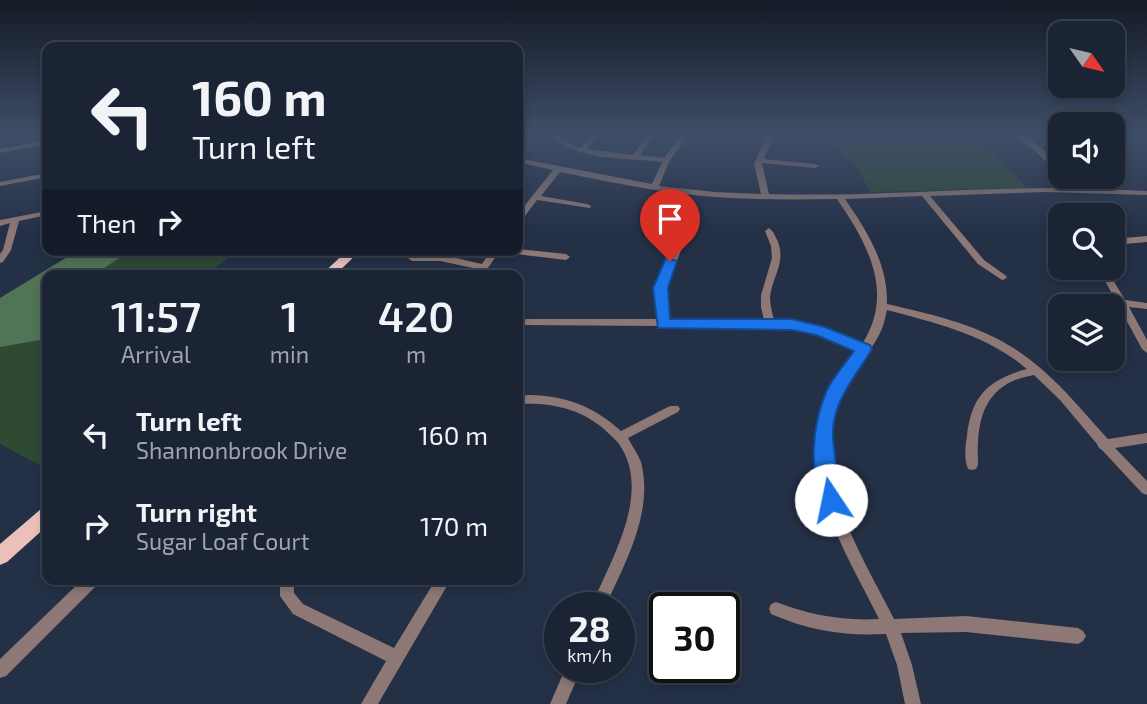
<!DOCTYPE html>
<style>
body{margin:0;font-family:"Exo 2",sans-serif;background:#242c3c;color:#f1f3f6;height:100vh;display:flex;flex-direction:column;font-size:26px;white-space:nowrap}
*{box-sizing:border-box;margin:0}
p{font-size:23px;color:#a0a4ac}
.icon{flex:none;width:38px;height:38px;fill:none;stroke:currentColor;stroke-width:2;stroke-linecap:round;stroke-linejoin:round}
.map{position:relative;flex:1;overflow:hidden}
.panel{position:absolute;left:42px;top:270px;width:481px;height:315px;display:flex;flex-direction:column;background:#1b2434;border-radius:14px;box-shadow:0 4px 10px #0003,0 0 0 2px #39414f}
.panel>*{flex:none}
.hud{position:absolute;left:42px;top:42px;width:481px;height:214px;border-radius:14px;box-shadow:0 4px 10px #0003,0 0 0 2px #39414f;background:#1b2434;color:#f1f3f6;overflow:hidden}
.needle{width:46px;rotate:124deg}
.fabs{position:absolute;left:1048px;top:21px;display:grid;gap:14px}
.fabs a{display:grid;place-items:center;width:77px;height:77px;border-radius:14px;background:#1b2434;box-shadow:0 4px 10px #0003,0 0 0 2px #39414f;font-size:35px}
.speed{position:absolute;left:544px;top:592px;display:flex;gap:14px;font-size:35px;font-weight:700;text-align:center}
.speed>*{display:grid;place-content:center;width:91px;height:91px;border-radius:50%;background:#1b2434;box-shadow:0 4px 10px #0003,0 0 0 2px #39414f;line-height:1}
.speed small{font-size:18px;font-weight:400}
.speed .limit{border:4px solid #111;border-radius:10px;background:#fff;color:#111}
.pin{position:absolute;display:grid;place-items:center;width:60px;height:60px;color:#fff;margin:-72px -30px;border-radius:50% 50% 50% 0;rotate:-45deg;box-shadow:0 0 7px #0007}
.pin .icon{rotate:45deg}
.me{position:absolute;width:77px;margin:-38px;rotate:349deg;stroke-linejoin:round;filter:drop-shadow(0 0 5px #0008)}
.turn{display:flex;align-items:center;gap:24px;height:147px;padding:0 35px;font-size:32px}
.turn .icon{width:91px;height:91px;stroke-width:2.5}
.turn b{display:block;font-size:49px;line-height:60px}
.then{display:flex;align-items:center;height:66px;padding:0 35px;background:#0003;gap:14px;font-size:26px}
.eta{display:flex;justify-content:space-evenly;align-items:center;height:119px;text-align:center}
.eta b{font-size:42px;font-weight:600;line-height:49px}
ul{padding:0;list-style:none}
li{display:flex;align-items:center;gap:21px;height:91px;padding:0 35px}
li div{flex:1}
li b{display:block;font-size:26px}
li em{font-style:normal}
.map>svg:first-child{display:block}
.green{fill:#2e4a33}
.forest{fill:#517356}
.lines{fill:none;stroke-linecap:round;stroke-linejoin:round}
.minor{fill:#8d7875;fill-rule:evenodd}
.major{fill:#ebc0ba;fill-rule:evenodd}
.route{fill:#1a73e8;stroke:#114b97;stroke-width:2}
</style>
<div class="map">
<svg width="1147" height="704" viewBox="0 0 1147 704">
<rect width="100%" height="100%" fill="#243046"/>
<g class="green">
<path d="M818,134h149l29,21 31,33 -157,4 -12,-24z"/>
<path d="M79,250h161l-35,25h-158v194l-47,-25v-146z"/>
</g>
<path class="forest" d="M79,250h53l-39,25h-46v34l-7,31 -40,7v-49z"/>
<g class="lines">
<g class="minor">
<path d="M548,134c12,0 21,11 33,14l11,-14h7l-12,15 46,6 15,-21h7l-15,21 24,3 18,-24h7l-19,26 -11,26 56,6 46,2 -7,-30 13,-30h7l-10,25 51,5 4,2 -4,2 -53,-5 7,31c102,3 203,-7 306,-6l-11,-11h8l11,11 64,3v4l-101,-3 -116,4 54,64 21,15 2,2 -2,2 -3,1 -24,-16 -56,-68 -77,3c22,32 43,65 42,105 42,10 86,19 123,42 39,23 68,60 98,93l39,-6v10l-32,5 32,33v14l-5,-2 -40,-43 -3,-2 -2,-4 -37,-44 -26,-25c-9,2 -19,4 -27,9 -29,17 -30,51 -29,81l-2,4 -4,1 -4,-1c-4,-10 -3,-22 -1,-33 4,-40 22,-57 60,-67 -40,-34 -91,-46 -140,-59 -2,7 -3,15 -6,21 -11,24 -32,43 -43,67 -31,75 24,157 56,221l72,-3 112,12 5,3 3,5 -3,5 -5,3 -112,-12 -65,1 11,32 9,39h-16l-8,-39 -11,-31c-43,2 -75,-3 -115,-20l-2,-5 2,-5 5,-2c34,13 66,19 103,17 -30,-61 -77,-132 -58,-203 6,-25 21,-46 37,-65l-41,-18 -41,-7h-109l-4,2 -4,-2 -141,-1v-6h140l-2,-31 18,-40 -2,-24 4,-3 4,3 2,24 -16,40 2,31 96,1 -3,-13v-12l11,-37 -1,-12 -6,-15 4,-3c5,4 6,8 9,14 8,21 -6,35 -8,55 0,8 2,15 4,23l45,7 43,17c33,-51 6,-100 -25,-145 -61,1 -122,1 -182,-9 -31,-5 -64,-12 -95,-18l-19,24 46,8 4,2 -1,2 -53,-8 -16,21h-3v-7l35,-44 -35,-8v-4l134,26 10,-22c-38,-5 -85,0 -114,-28z"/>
<path d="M1010,134c20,0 37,19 50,32v6h-3l-22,-21z"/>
<path d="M47,140v4l-47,9v-4z"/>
<path d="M47,173v4l-47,9v-4z"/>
<path d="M47,211v4l-28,6 -8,29 -8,12 -3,1v-9l3,-4 7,-27 -10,3v-6z"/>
<path d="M1147,236v6l-34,3v-6z"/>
<path d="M518,249l48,5 4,3 -4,3 -67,-8 -16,23h-9l4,-6 -38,-8h-28l-4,-3c16,-10 54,2 74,6l9,-14z"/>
<path d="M1098,268h8l19,32 22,3v6l-18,-2 18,33v13l-5,-4z"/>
<path d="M529,395c38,1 64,11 92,36l49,-25h8l2,3 -2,3 -50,26c4,8 10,16 13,24 13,50 -16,101 -36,145h-14c19,-46 62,-114 28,-163 -4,-5 -10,-10 -15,-15 -24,-21 -55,-27 -86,-25v-8z"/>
<path d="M83,579h17l-2,5 -92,92 -6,2v-19z"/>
<path d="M280,579h14v14l9,11 91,44 42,-69h15l-73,125h-17l25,-43 -93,-47 -13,-18z"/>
<path d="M566,667h16l-16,37h-16z"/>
</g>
<g class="major">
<path d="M348,250h13l-26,25h-14z"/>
<path d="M47,507v19l-40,36 -7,3v-21l41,-35z"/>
</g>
</g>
<linearGradient id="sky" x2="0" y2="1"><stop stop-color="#141a26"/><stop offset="0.58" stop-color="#3f4e68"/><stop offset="1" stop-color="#3f4e68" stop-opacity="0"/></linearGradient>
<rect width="1147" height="233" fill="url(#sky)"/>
<path class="route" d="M666,258l11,3 -9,27 2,31h122l33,8 45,18 2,4c-15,26 -38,50 -39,82 -1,17 10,66 5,75l-7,3 -7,-3c-16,-34 -12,-80 2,-114 6,-14 19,-28 28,-41l-38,-16 -24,-5 -134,-2 -5,-40z"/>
</svg>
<div class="fabs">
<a><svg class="needle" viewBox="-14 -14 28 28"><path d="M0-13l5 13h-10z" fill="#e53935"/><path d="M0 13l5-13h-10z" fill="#a0a4ac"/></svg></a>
<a><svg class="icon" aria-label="sound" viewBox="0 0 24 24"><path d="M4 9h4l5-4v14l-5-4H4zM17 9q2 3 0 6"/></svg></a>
<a><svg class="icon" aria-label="search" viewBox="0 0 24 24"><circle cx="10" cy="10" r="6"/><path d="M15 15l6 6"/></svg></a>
<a><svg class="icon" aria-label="layers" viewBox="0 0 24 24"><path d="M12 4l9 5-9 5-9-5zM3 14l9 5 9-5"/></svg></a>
</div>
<div class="speed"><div>28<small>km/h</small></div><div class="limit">30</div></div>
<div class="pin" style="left:670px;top:261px;background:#d93025"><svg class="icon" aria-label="arrive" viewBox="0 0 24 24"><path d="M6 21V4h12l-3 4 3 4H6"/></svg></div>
<svg class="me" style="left:831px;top:500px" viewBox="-20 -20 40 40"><circle r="19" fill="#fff"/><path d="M0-13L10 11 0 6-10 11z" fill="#1a73e8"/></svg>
<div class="hud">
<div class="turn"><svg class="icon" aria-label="left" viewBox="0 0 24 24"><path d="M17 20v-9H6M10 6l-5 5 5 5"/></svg><div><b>160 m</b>Turn left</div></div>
<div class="then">Then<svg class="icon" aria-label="right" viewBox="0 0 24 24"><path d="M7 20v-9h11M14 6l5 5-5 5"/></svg></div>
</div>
<section class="panel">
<div class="eta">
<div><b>11:57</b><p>Arrival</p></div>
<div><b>1</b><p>min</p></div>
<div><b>420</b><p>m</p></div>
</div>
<ul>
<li><svg class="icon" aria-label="left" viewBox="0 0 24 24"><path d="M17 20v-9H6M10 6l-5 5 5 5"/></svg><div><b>Turn left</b><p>Shannonbrook Drive</p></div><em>160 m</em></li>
<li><svg class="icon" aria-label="right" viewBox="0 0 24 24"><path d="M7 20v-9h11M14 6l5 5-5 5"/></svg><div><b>Turn right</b><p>Sugar Loaf Court</p></div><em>170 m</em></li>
</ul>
</section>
</div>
